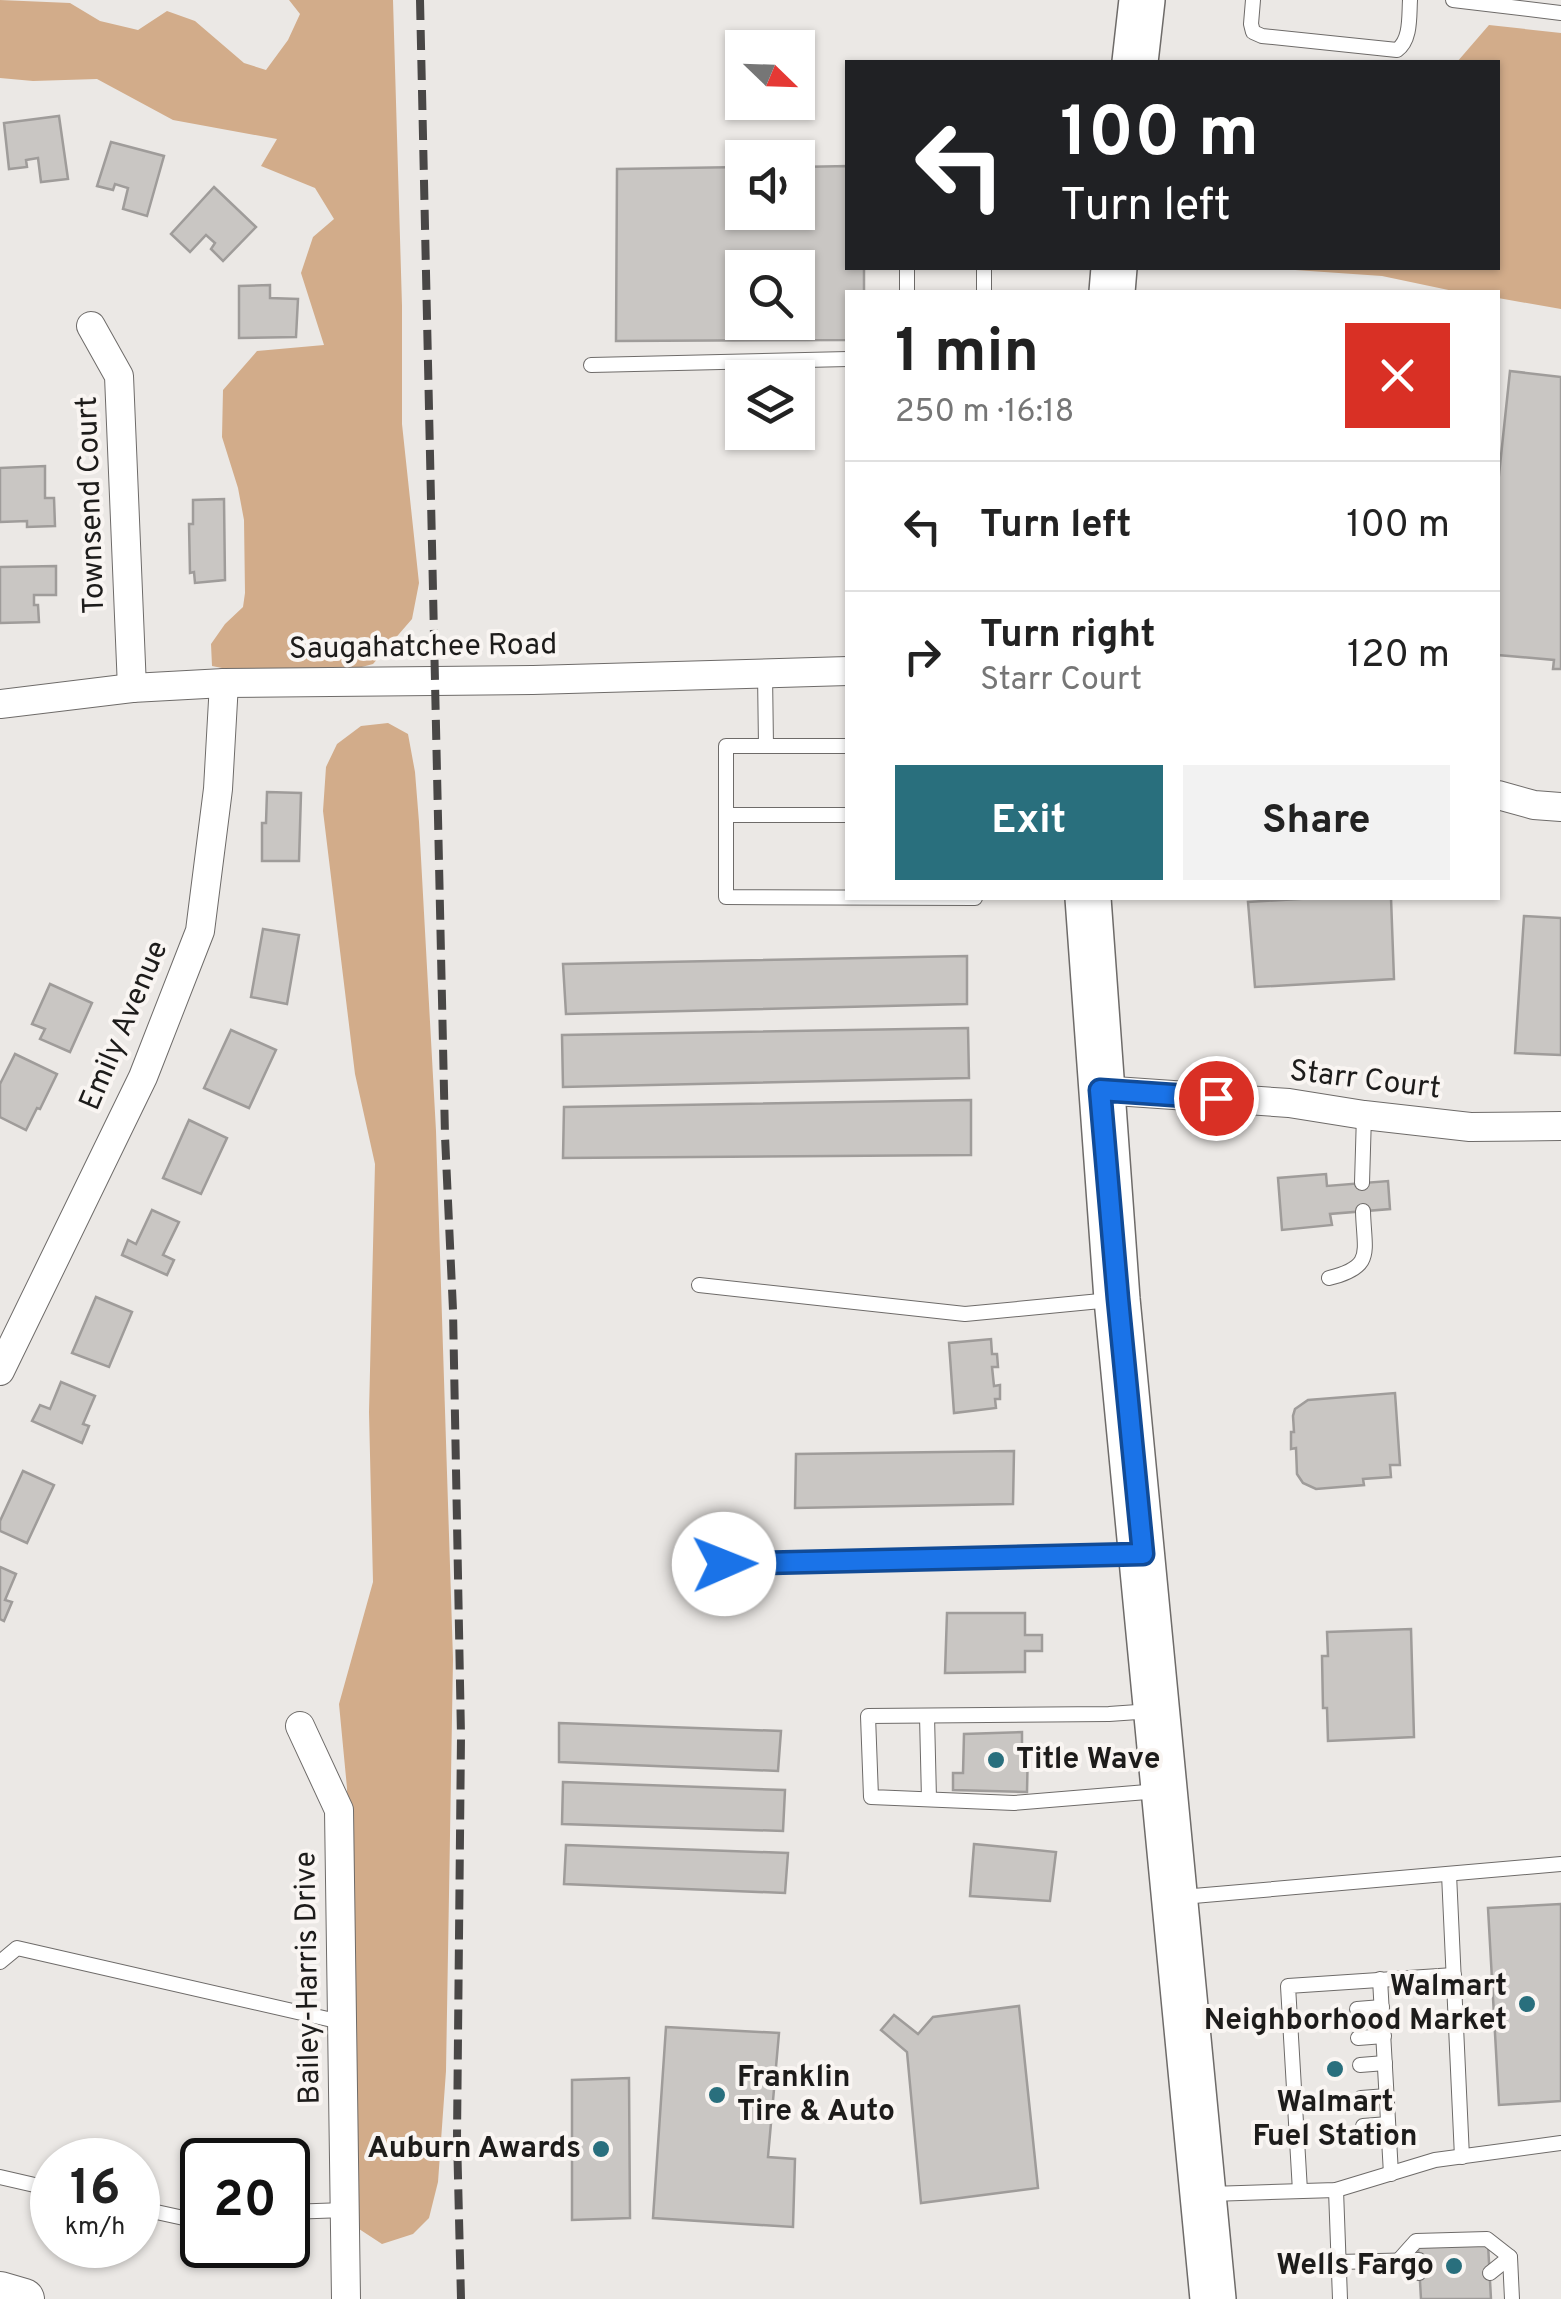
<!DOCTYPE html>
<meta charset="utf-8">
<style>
body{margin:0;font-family:Overpass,sans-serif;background:#f2f2f2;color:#222;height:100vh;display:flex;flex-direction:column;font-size:38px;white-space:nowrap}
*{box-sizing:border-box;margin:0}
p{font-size:32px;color:#767676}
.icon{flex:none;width:55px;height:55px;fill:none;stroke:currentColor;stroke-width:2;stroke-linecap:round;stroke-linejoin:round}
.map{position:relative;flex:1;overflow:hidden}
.sheet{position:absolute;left:845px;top:290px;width:655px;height:610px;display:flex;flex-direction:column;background:#fff;border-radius:0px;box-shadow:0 2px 8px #0004}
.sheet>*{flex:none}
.top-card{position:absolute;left:845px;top:60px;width:655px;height:210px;border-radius:0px;box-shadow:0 2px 8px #0004;background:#202124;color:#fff;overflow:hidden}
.needle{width:65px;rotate:113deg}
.fabs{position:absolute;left:725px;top:30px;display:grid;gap:20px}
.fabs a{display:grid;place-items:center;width:90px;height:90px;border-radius:0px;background:#fff;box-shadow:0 2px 8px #0004;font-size:50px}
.speed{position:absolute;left:30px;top:2138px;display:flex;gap:20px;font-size:50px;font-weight:700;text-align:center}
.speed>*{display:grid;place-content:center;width:130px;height:130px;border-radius:50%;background:#fff;box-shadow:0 2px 8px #0004;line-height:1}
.speed small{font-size:25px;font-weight:400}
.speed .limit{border:5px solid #111;border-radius:15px;background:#fff;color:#111}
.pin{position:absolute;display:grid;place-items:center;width:85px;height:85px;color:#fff;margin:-42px;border:5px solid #fff;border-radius:50%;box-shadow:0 2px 10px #0007}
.me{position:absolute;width:110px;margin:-55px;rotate:89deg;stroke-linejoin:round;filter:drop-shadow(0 0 8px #0008)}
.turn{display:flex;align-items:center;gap:35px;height:210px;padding:0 50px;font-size:45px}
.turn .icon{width:130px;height:130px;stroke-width:2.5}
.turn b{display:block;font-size:70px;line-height:85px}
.round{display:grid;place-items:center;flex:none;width:105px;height:105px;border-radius:0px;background:#f2f2f2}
.overview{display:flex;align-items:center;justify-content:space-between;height:170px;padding:0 50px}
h1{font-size:60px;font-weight:700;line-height:75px}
.cta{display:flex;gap:20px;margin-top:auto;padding:20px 50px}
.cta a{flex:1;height:115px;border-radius:0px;background:#296f7d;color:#fff;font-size:40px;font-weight:700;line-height:115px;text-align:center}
.cta a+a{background:#f2f2f2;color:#222}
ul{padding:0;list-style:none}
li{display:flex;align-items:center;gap:30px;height:130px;padding:0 50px;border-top:2px solid #e0e0e0}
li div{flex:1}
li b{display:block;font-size:38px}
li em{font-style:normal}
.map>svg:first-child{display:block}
.forest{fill:#d2ac8a}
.building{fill:#c9c6c3;stroke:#9f9c9a;stroke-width:2.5;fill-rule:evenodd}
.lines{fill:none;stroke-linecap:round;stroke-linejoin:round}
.lane-casing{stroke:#6e6b69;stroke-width:16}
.street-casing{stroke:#6e6b69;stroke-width:30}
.secondary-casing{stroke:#6e6b69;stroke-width:42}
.primary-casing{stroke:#6e6b69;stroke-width:48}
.lane{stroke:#fff;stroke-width:14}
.street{stroke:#fff;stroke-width:28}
.secondary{stroke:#fff;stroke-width:40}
.primary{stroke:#fff;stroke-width:45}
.rail{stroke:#494746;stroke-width:8;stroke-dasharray:20 10;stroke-linecap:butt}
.route-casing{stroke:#114b97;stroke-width:25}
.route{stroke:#1a73e8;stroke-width:18}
.poi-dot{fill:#296f7d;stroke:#f9f5f2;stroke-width:4}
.labels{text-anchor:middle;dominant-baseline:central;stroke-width:8;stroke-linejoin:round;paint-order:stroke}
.street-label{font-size:30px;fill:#1d1c1b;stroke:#f9f5f2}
.poi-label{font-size:30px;font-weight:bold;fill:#1d1c1b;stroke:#f9f5f2;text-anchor:end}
</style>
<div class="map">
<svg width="1561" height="2299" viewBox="0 0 1561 2299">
<rect width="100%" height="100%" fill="#ebe8e5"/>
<g class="forest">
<path d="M0,0l70,3 30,18 38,9 29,-19 28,10 49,42 22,7 22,-30 12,-26 -11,-14h104l9,306v118l17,159 -7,36 -39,45 -30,8h-101l-30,-6 -1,-22 14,-20 18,-17 2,-14 -1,-73 -6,-32 -16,-51 1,-47 34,-39 67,-6 -23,-72 12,-36 21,-18 -19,-31 -54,-22 16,-27 -104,-19 -76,-41 -64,2 -33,-3z"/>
<path d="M1489,25l72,8v276l-63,-11v-6h-40l-76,-16 -114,-8h230v-206h-41z"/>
<path d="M388,723l20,11 7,38 4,50 17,309 17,528 -7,412 -8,111 -9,36 -16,16 -31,10 -26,-17v-138l-9,-301 -8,-84 34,-122 -4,-170 6,-248 -20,-90 -32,-263 3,-44 11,-23 24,-18z"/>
</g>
<g class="building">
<path d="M59,116l9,63 -27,3 -3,-24 -12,2 1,7 -18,2 -5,-46z"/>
<path d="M111,142l53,14 -17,60 -24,-7 5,-21 -13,-4 -2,6 -16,-4z"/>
<path d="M848,166v102h16v24h-16v48l-232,1 1,-172 125,-2v45h56v-45zM742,268h56v54h-56z"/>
<path d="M214,187l42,40 -33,34 -12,-12 4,-6 -9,-8 -16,17 -19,-18z"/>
<path d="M270,285v13l28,1 -2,38 -57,1v-52z"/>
<path d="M1510,371l51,6v292h-8l1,-9 -56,-5v-171z"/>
<path d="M45,466v32h9l1,28 -28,1v-6l-27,1v-54z"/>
<path d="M224,499l1,81 -30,3 -1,-11 -4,1 -1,-49h4v-24z"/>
<path d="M56,566v29h-22v10h4l1,17 -39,1v-56z"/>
<path d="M267,792l34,1 -2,68h-37v-38h4z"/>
<path d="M1315,898h76l3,81 -139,8 -7,-85z"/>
<path d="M1524,916l37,2v137l-46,-2z"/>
<path d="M263,929l36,6 -12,69 -36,-7z"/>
<path d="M967,956v48l-401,10 -3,-50z"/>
<path d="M50,984l42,19 -22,49 -30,-13 5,-10 -13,-5z"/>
<path d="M968,1028l1,50 -406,9 -1,-52z"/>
<path d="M231,1030l45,20 -27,58 -45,-20z"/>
<path d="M15,1054l42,20 -17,35 -3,-1 -11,22 -26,-13v-33z"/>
<path d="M971,1100v55l-408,3 1,-51z"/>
<path d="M189,1120l38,18 -26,56 -38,-16z"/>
<path d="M1326,1174l1,12 61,-5 2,28 -60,5 2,11 -50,5 -4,-52z"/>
<path d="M152,1210l27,12 -16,33 11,5 -7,15 -45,-20 6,-15 8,4z"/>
<path d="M96,1297l36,15 -23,55 -37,-14z"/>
<path d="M991,1339l1,15h5l1,13h-6l2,19 6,-1v14h-5l1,9 -42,5 -5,-70z"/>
<path d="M61,1382l34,14 -12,28 6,2 -7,17 -50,-22 8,-16 10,4z"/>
<path d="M1395,1393l5,72h-10l1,12 -28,2 1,6 -48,4 -13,-6 -6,-9 -1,-26 -5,1v-17h3l-1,-16 2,-7 13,-9z"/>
<path d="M1014,1451l-1,53 -218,4 1,-54z"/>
<path d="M23,1471l31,14 -27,58 -27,-12v-10z"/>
<path d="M0,1567l16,7 -11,26 7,2 -8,19 -4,-2z"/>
<path d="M947,1613h78v22h17v16h-17v21l-80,1z"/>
<path d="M1411,1629l3,108 -86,4 -1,-33h-4l-1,-52h6l-1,-24z"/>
<path d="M559,1723l222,8 -3,40 -219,-9z"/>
<path d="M1022,1732v14h6l-1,46 -74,-2v-17h10l1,-39z"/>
<path d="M563,1782l222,8 -2,41 -221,-7z"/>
<path d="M974,1844l82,8 -6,49 -80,-5z"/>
<path d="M566,1845l222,8 -3,40 -221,-9z"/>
<path d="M1561,1904v197l-62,4 -11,-197z"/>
<path d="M1019,2006l19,182 -117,15 -14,-151 -26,-22 13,-15 24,19 15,-17z"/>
<path d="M666,2027l113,6 -11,124 27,2 -2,68 -140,-9z"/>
<path d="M629,2078l1,140 -58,2v-140z"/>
<path d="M1488,2244l3,55h-70l-3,-52z"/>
</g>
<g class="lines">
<g class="lane-casing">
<g id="lane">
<path d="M1253,0l-2,24 2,8 9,4 135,14c14,-10 12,-33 13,-50"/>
<path d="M1453,0l108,13"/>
<path d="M907,292v-24"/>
<path d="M984,292v-24"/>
<path d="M591,365l257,-6"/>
<path d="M765,674l1,72"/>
<path d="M848,746h-122v151l249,1"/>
<path d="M726,815h122"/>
<path d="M1362,1183l2,-68"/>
<path d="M1329,1278c46,-11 35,-26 34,-67"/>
<path d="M699,1285l266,29 146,-14"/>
<path d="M724,1565l409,-11"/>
<path d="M1152,1711l-43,3 -241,2 3,81 143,6 145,-12"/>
<path d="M927,1716l2,83"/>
<path d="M1449,1874l13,283"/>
<path d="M1182,1897l379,-33"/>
<path d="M0,1962l17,-14 324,74"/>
<path d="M1380,1979l11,195"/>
<path d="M1357,2009l25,-2"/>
<path d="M1358,2038l26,-2"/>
<path d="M1360,2065l25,-2"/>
<path d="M1361,2098l26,-2"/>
<path d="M1363,2126l25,-2"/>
<path d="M0,2177l52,12"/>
<path d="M1336,2190l4,109"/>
<path d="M1300,2191l-12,-205 166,-11"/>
<path d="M1210,2194l126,-4 99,-30 126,-17"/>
<path d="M138,2208l64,14"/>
<path d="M288,2212l57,-2"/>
<path d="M1339,2262l80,-2"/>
<path d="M1419,2273l-20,-13 17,-19 71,-2 23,18 2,42"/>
<path d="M1490,2273l20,-16"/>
</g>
</g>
<g class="street-casing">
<g id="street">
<path d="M91,326l28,50 13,312"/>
<path d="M0,704l132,-16 92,-5 309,-3 315,-9"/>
<path d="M1498,795l36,10 27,2"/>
<path d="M1100,1090l189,13 75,12 106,12 91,-1"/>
<path d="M0,1371l143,-294 57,-146 18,-142 6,-106"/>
<path d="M300,1726l39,84 7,489"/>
</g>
</g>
<g class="secondary-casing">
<path id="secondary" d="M0,2292l24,7"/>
</g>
<g class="primary-casing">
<g id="primary">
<path d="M1135,62l7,-62"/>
<path d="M1112,292l2,-24"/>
<path d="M1088,898l29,401 96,1000"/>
</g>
</g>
<use href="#lane" class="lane"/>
<use href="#street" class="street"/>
<use href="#secondary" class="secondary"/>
<use href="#primary" class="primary"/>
<path class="rail" d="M420,0l25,1136 8,174 8,426 -4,401 4,162"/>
</g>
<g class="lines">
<g class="route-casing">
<path id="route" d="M724,1564l419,-10 -25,-255 -18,-209 116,8"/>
</g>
<use href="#route" class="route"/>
</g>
<g class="poi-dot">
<circle cx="996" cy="1760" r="10"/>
<circle cx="1527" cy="2004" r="10"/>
<circle cx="1335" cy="2069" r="10"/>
<circle cx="717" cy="2095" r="10"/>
<circle cx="601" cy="2149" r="10"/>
<circle cx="1454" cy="2266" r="10"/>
</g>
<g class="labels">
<g class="street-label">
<text transform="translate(92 505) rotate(-92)">Townsend Court</text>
<text transform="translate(423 648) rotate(-1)">Saugahatchee Road</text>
<text transform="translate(125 1026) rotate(-67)">Emily Avenue</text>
<text transform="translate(1365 1081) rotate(7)">Starr Court</text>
<text transform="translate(309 1978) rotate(-91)">Bailey-Harris Drive</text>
</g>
<g class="poi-label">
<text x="1016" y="1760" text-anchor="start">Title Wave</text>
<text x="1507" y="1987">Walmart<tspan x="1507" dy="34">Neighborhood Market</tspan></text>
<text x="737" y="2078" text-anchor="start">Franklin<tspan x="737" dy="34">Tire &amp; Auto</tspan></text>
<text x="1335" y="2103" text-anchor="middle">Walmart<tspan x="1335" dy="34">Fuel Station</tspan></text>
<text x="581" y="2149">Auburn Awards</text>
<text x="1434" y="2266">Wells Fargo</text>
</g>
</g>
</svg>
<div class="fabs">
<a><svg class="needle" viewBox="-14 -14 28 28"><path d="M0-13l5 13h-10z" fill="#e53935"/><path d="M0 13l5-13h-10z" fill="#767676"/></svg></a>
<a><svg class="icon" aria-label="sound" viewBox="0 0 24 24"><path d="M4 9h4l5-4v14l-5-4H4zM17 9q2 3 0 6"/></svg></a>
<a><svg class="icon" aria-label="search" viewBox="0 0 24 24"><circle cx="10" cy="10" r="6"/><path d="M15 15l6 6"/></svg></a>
<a><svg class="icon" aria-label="layers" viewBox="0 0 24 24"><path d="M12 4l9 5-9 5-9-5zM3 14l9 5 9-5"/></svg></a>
</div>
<div class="speed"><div>16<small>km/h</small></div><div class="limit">20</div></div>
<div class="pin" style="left:1216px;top:1098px;background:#d93025"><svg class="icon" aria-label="arrive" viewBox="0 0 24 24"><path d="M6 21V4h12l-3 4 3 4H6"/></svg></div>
<svg class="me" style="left:724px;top:1564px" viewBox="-20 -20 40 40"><circle r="19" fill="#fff"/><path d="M0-13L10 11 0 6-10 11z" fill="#1a73e8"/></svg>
<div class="top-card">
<div class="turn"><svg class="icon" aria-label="left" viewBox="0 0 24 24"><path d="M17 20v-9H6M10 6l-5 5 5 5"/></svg><div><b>100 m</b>Turn left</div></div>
</div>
<section class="sheet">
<div class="overview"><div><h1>1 min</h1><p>250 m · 16:18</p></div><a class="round" style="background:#d93025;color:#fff"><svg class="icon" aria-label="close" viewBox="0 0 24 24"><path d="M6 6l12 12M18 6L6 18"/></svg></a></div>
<ul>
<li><svg class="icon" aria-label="left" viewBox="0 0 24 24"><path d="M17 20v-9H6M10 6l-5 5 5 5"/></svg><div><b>Turn left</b></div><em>100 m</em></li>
<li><svg class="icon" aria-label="right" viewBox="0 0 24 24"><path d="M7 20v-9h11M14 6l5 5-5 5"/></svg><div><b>Turn right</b><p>Starr Court</p></div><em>120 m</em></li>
</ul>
<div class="cta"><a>Exit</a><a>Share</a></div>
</section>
</div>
